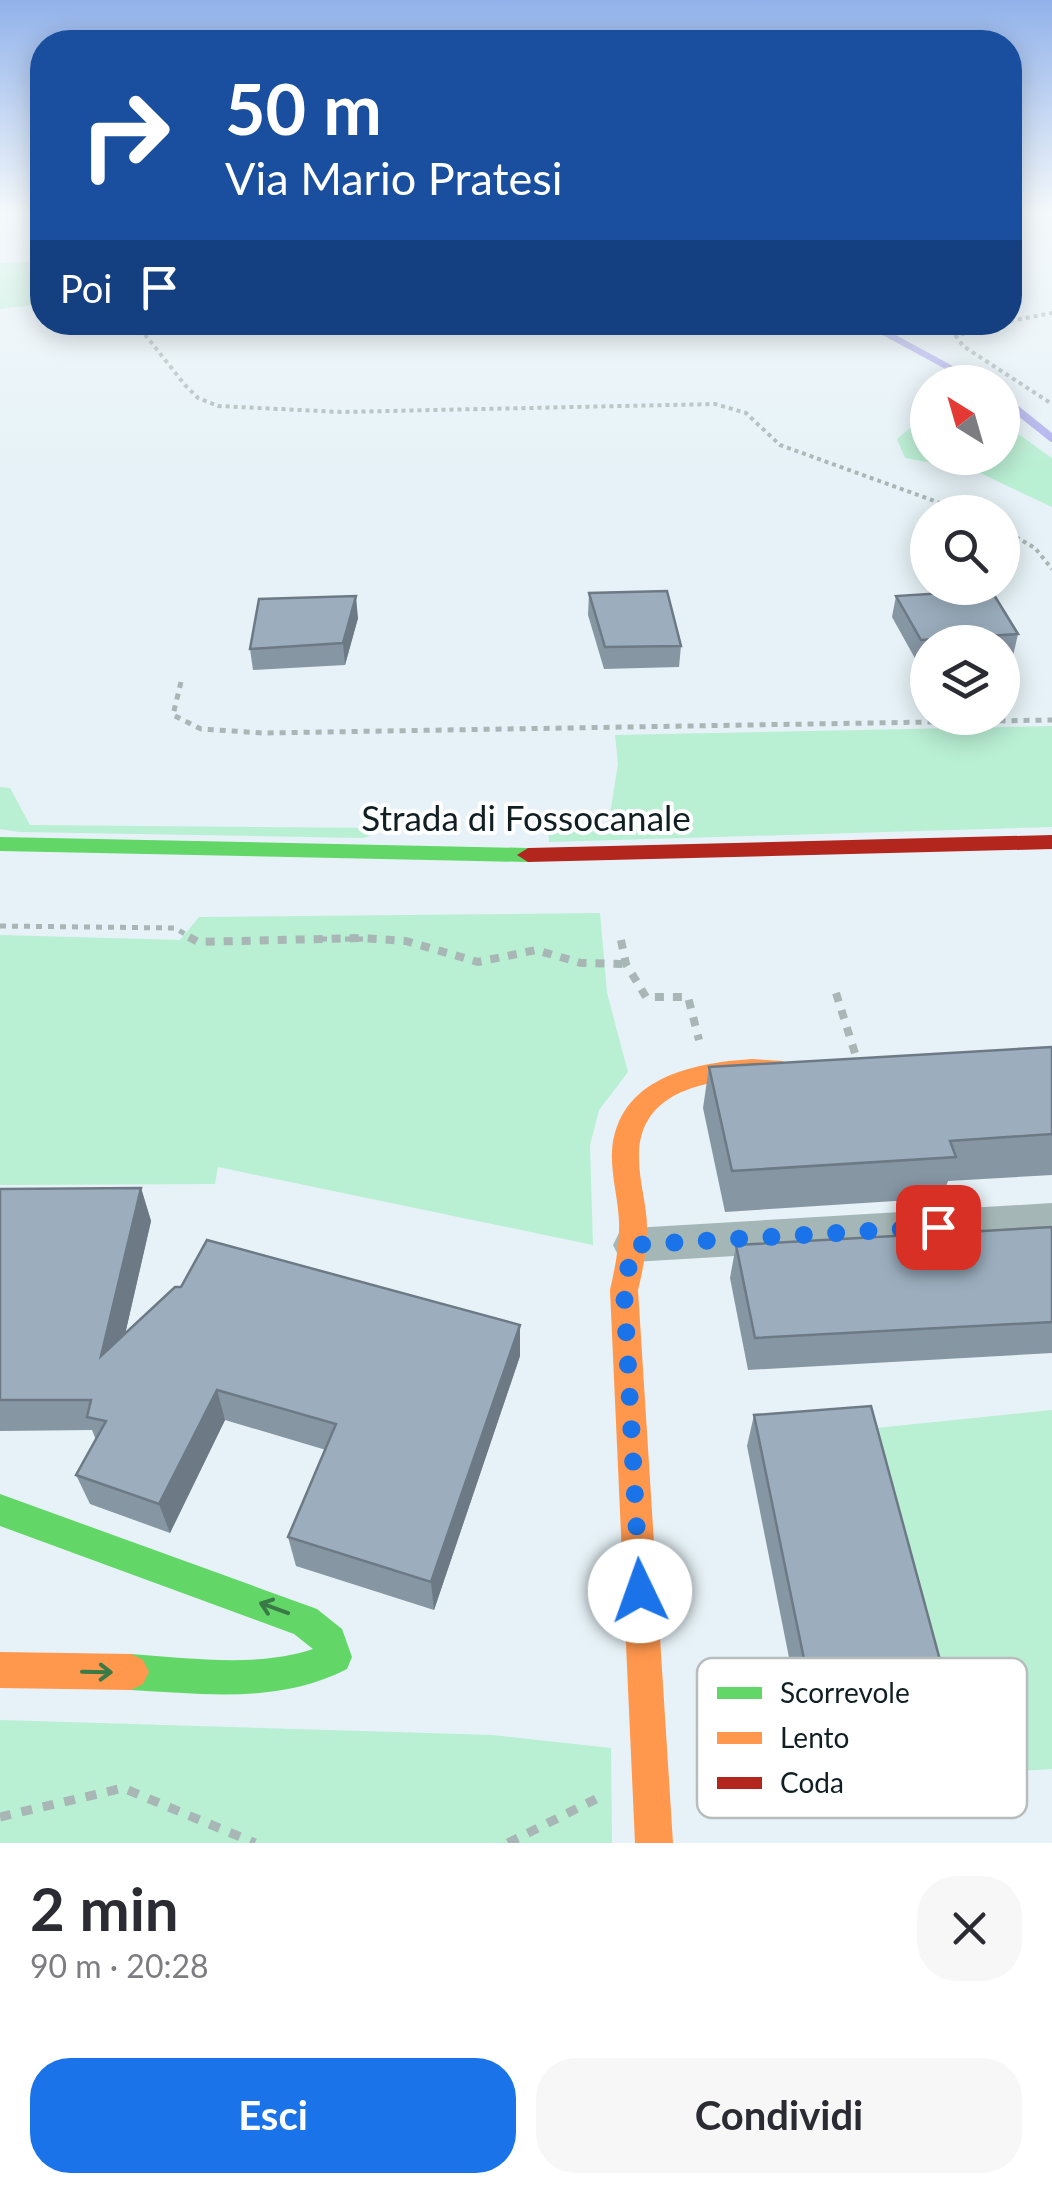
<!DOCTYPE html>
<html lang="it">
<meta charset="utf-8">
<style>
body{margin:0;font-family:Lato,sans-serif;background:#f7f7f7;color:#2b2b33;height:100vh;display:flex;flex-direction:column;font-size:38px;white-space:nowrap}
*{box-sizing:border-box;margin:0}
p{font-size:32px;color:#7c7c81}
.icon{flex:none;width:55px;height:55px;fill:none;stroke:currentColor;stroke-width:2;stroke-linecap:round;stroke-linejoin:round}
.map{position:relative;height:1843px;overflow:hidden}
.drawer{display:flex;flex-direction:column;background:#fff;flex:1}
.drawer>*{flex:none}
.guide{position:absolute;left:30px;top:30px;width:992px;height:305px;border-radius:40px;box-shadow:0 5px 25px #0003;background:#1a4fa0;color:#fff;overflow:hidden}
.needle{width:65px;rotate:323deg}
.buttons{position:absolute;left:910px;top:365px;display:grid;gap:20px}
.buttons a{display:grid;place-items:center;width:110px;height:110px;border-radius:50%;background:#fff;box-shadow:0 5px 25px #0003;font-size:50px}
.pin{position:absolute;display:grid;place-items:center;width:85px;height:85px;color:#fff;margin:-42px;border-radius:20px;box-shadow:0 5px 15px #0006}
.me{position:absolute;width:110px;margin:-55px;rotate:357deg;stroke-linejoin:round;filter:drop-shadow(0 0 8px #0008)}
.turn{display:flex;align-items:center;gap:35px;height:210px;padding:0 30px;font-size:45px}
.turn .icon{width:130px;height:130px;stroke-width:2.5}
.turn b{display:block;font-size:70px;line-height:85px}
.then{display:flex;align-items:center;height:95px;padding:0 30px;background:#0003;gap:20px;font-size:38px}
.round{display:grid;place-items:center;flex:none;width:105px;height:105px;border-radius:40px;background:#f7f7f7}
.summary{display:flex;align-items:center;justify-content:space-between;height:170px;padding:0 30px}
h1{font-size:60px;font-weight:700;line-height:75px}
.cta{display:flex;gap:20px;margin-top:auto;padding:20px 30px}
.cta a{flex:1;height:115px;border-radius:40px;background:#1a73e8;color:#fff;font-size:40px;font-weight:700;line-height:115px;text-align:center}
.cta a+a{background:#f7f7f7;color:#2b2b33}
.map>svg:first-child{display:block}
.green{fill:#b9efd3}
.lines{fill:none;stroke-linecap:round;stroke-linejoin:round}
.stream-far1{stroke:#afafed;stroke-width:6}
.stream{stroke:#afafed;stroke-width:8}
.path-far3{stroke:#a8b6b6;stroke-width:4;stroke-dasharray:4 4;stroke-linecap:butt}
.path-far2{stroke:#a8b6b6;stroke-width:5;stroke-dasharray:6 6;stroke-linecap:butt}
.path-far1{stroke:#a8b6b6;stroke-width:8;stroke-dasharray:9 9;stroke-linecap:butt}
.path{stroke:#a8b6b6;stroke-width:9;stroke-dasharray:11 11;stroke-linecap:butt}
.street{fill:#a4b6b5;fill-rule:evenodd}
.fast{fill:#63d668;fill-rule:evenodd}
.slow{fill:#ff974d;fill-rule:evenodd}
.jam{fill:#b3261e;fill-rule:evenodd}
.wall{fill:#8696a3}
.shaded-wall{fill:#6d7a85}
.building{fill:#9caebe;stroke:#6d7a85;stroke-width:2.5}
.oneway{stroke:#3a7a46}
.route{stroke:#1a73e8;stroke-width:18;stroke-dasharray:0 32.4}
.labels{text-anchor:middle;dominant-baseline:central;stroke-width:8;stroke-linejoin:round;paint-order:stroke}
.street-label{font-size:35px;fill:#101f23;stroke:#fff}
.key{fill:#fff;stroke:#b7bcbd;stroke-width:2.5}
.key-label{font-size:28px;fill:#101f23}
</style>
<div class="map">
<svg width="1052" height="1843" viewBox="0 0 1052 1843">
<rect width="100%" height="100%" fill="#e6f2f7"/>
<g class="green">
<path d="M42,262v42l-42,5v-46z"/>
<path d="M927,414l1,44h74l1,-35 49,35v49l-76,-36 -71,-13 -8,-19z"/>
<path d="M1052,726v101l-503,15 -1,-14 60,-1 10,-63 -3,-29z"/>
<path d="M0,787l10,1 20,37 357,3 -23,10 -345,-6 -19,-3z"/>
<path d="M600,913l7,80 21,79 -29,38 -9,35 3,100 -375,-78 -3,17 -215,1v-250l180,5 19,-23z"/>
<path d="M1052,1410v359l-109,7 -77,-347z"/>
<path d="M0,1720l492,15 119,13 1,95h-612z"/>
</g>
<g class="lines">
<path class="stream-far1" d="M865,322l111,60"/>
<path class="stream" d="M1002,398l50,40"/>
<g class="path-far3">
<path d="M1010,321l42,-8"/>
<path d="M135,322l50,63 13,13 20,8 123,6 374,-8 31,9 34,32 185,67"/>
<path d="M1003,322l-47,14 7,10 89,58"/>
<path d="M1002,529l33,19 17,21"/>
</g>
<g class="path-far2">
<path d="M181,682l-8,33 28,14 62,4 789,-13"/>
<path d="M0,926l175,2 18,11"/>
<path d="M321,939h56"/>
</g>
<g class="path-far1">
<path d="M189,937l9,5 164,-4 44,3 72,21 58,-12 45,13 45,1"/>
<path d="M621,940l5,24 20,33h42l11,43"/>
<path d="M836,993l23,73"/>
</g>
<g class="path">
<path d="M0,1817l123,-29 132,55"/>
<path d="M508,1843l88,-44"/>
</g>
<path class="street" d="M1052,1203v34l-419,25 -14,-5 -6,-12 6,-12 14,-5z"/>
<g class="fast">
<path d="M0,837l528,11 11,7 -11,7 -528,-11z"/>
<path d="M0,1494l317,115 25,20 10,28 -5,12c-69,35 -141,25 -216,21l-12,-6 -6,-12 6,-12 12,-6c60,4 124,14 182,-5l-19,-15 -294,-108z"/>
</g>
<g class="slow">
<path d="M752,1059l31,2 3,7 -3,7 -9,2c-56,2 -136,7 -135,81 0,24 8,47 8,70 0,21 -4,42 -9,62l35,553h-38l-25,-553c5,-22 10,-46 9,-69 -1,-23 -8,-46 -7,-69 5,-74 80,-89 140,-93z"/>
<path d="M0,1652l131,2 12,6 6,12 -6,12 -12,6 -131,-2z"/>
</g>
<path class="jam" d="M1052,835v14l-524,13 -11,-7 11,-7z"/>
</g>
<g class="wall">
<path d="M589,593l92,53 -2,21 -75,2 -16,-54z"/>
<path d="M896,596l122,38 -5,22h-11v-14h-74v19l-11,1 -25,-45z"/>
<path d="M358,618l-13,47 -92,5 -3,-21z"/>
<path d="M1052,1047v128l-104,6 -6,17 -217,14 -22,-104 6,-41z"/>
<path d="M141,1188l10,33 -26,113 395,22 -86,254 -138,-44 -8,-29 38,-87 -101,-30 -55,113 -80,-29 -14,-29 20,-35 -4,-10 -92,1v-242z"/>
<path d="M1052,1227v126l-304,17 -18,-92 6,-33z"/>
<path d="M754,1415l199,293 -14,26 -107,9 -3,-17 -26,2 -56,-282z"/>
</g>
<g class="shaded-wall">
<path d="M356,596l2,22 -13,47 -2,-22z"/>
<path d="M141,1188l10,33 -38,166 -12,-31z"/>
<path d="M520,1325v31l-86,254 -3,-28z"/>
<path d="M217,1390l8,30 -55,113 -11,-29z"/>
</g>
<g class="building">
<path d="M991,590l27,44 -97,6 -25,-44z"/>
<path d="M667,591l14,55 -76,1 -16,-54z"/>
<path d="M356,596l-13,47 -93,6 9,-50z"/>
<path d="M1052,1047v87l-102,7 6,16 -224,14 -23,-104z"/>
<path d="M141,1188l-40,168 74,-69h6l26,-47 313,85 -89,257 -143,-45 48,-113 -119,-34 -58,114 -83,-29 30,-54 -19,-4 4,-17h-91v-211z"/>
<path d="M1052,1227v95l-297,16 -19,-93z"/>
<path d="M871,1406l82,302 -110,10 -3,-17 -27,2 -59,-288z"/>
</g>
<defs><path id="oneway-shaft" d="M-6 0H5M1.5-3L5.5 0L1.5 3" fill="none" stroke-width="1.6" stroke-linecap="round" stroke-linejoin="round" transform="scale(2.5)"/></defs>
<g class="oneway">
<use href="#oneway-shaft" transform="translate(274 1608) rotate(-160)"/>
<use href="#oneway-shaft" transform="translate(97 1672) rotate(1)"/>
</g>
<linearGradient id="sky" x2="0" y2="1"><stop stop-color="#91b2ea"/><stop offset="0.45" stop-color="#f4f9fb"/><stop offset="1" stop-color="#f4f9fb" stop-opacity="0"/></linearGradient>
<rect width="1052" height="472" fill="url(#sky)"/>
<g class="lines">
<path class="route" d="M640,1591l-16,-301 9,-45 305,-18"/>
</g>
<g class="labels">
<g class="street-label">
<text x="526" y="817">Strada di Fossocanale</text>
</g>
</g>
<rect x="697" y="1658" width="330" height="160" rx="15" class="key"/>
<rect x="717" y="1687" width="45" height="12" fill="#63d668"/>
<rect x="717" y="1732" width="45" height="12" fill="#ff974d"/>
<rect x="717" y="1777" width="45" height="12" fill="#b3261e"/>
<g class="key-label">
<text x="780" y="1703">Scorrevole</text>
<text x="780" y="1748">Lento</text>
<text x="780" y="1793">Coda</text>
</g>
</svg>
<div class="buttons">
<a><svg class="needle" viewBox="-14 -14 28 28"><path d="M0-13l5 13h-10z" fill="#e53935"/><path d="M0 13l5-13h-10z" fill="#7c7c81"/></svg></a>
<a><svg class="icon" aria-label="search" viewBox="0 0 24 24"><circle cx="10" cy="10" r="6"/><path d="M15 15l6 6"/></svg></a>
<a><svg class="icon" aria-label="layers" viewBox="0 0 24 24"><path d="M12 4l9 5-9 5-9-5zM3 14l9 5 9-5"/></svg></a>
</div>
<div class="pin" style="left:938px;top:1227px;background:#d93025"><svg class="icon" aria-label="arrive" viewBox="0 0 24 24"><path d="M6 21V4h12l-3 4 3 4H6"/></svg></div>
<svg class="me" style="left:640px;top:1591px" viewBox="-20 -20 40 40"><circle r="19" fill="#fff"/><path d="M0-13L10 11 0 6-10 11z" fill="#1a73e8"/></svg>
<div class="guide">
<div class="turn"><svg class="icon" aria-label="right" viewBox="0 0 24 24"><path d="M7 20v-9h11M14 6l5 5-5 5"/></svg><div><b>50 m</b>Via Mario Pratesi</div></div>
<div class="then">Poi<svg class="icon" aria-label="arrive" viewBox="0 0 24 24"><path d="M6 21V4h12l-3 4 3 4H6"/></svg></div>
</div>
</div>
<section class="drawer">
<div class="summary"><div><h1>2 min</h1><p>90 m · 20:28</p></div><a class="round"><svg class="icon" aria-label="close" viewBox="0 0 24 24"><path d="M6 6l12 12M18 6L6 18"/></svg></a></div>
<div class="cta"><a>Esci</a><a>Condividi</a></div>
</section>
